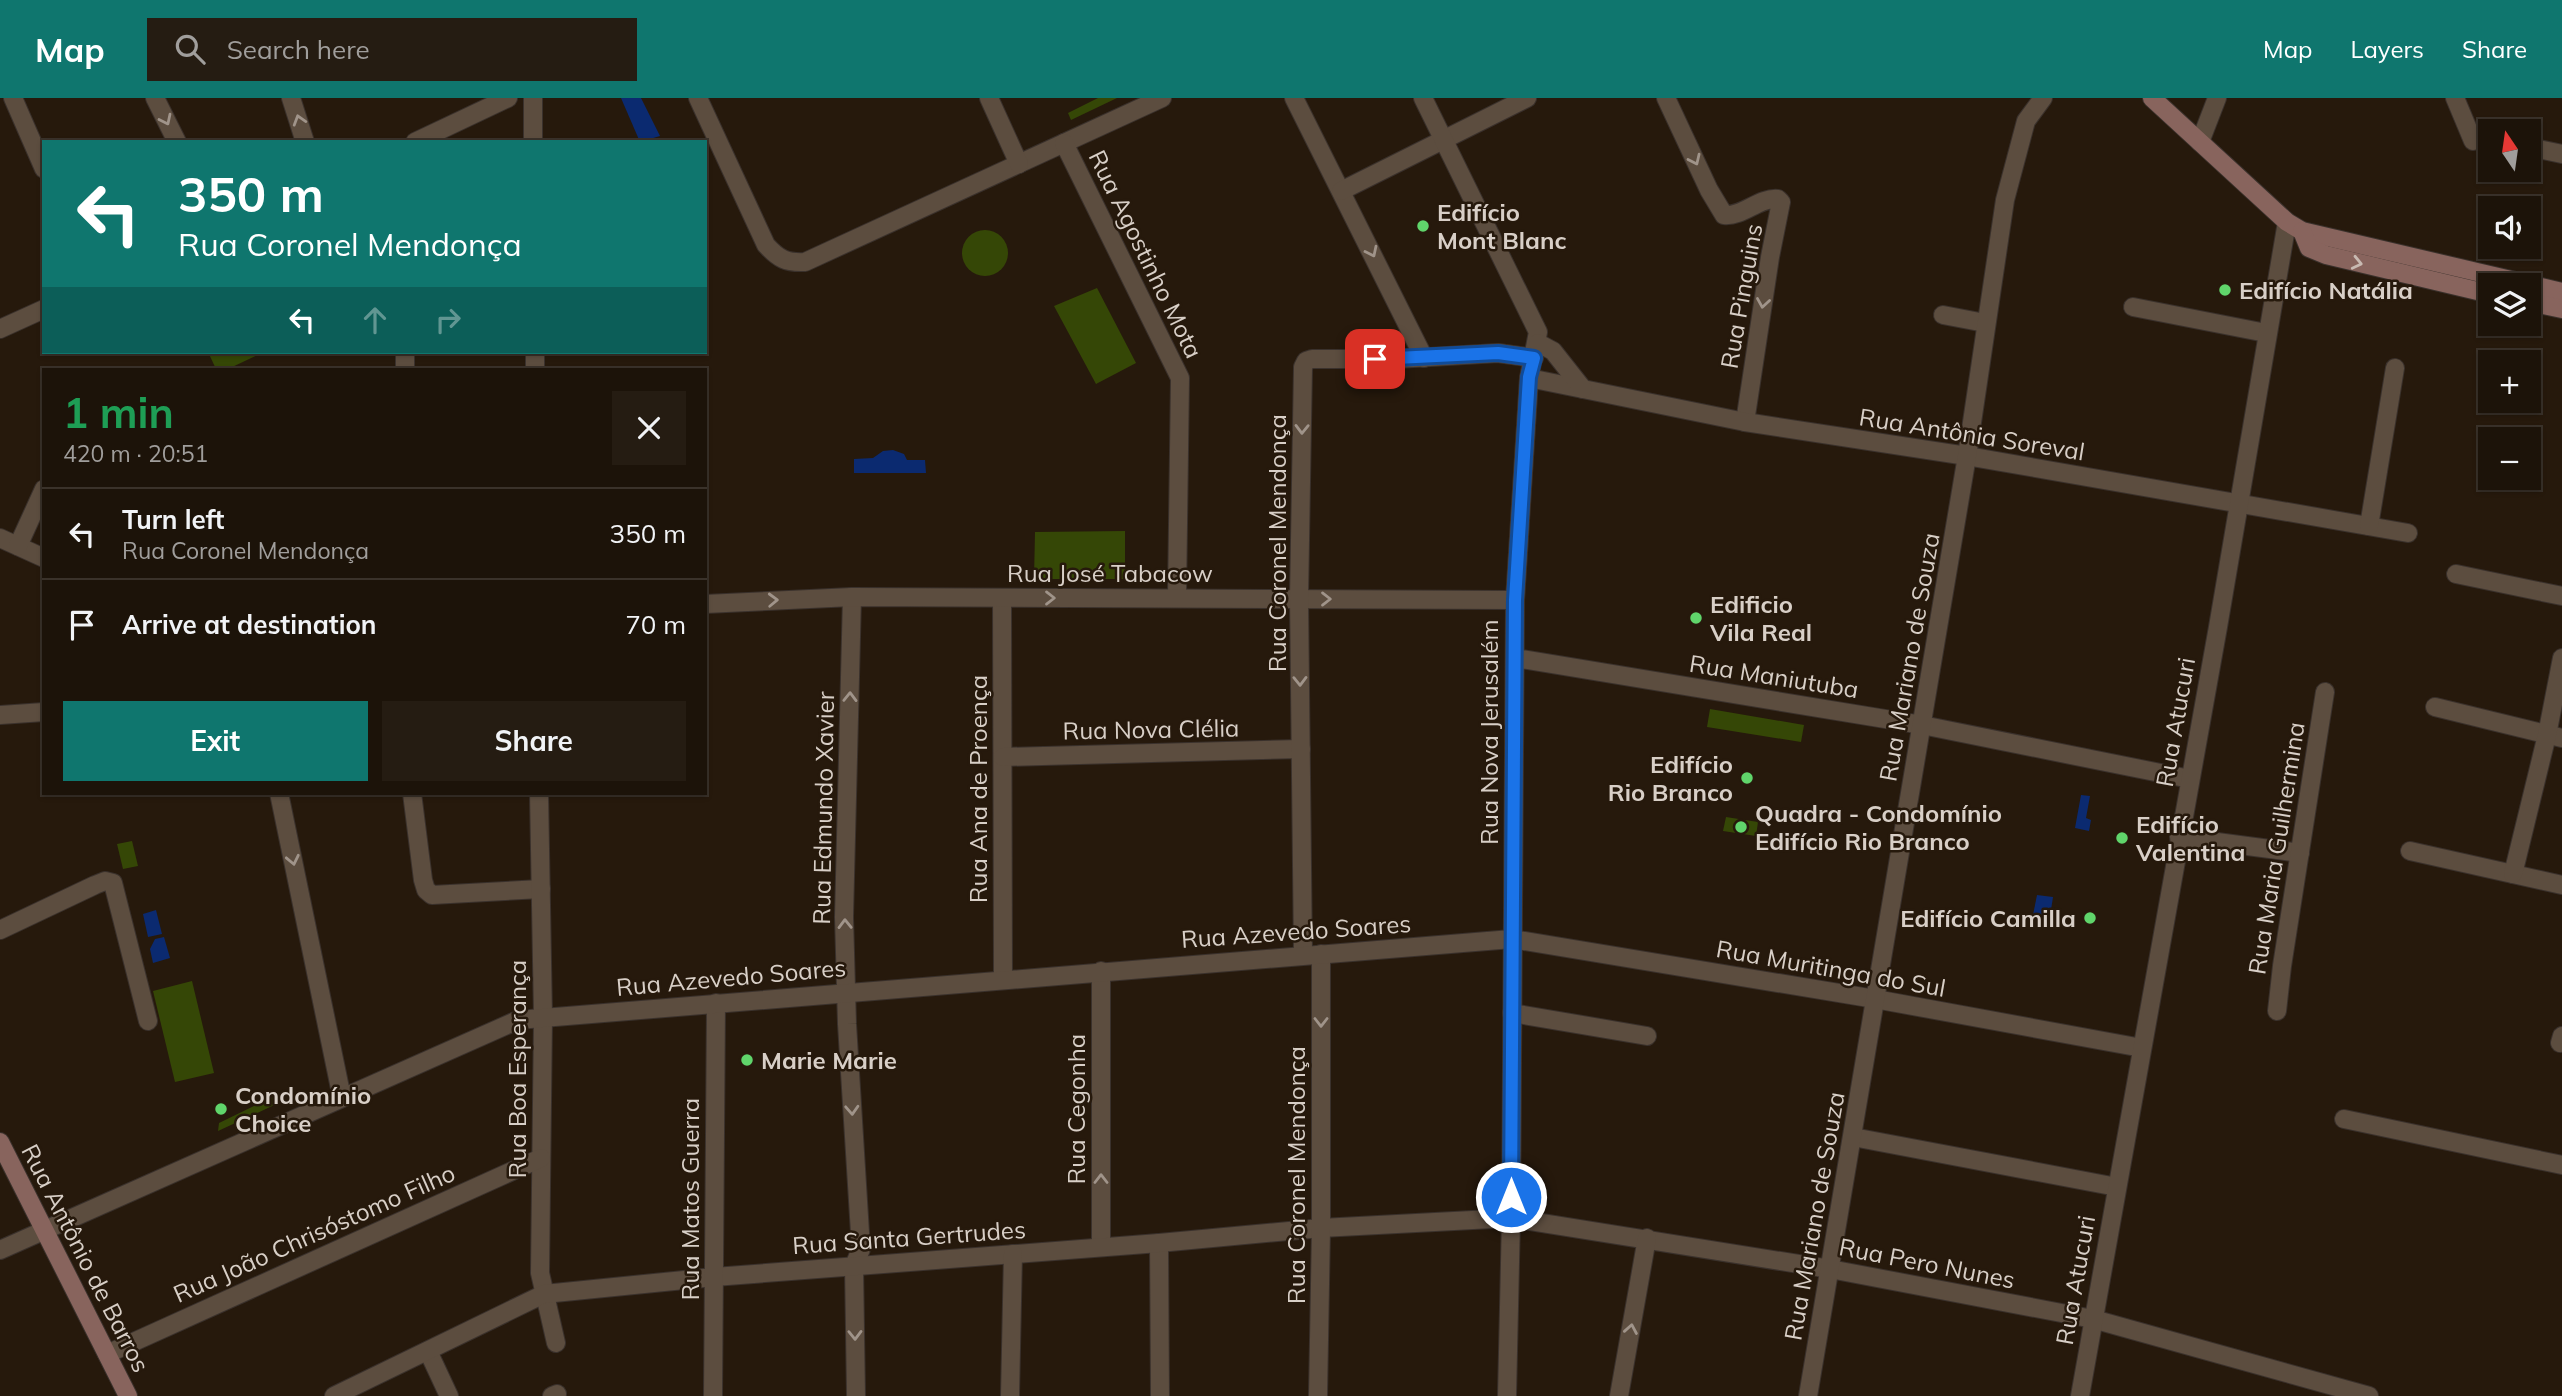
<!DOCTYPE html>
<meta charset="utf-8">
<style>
body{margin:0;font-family:Mulish,sans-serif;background:#251c12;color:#f1f3f6;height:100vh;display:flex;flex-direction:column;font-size:26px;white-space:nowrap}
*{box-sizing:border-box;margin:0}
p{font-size:23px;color:#a09e9c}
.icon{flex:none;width:38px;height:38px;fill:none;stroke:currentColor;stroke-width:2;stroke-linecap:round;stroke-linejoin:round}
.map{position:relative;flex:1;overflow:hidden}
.details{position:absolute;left:42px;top:270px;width:665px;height:427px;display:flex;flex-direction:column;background:#1c1309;border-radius:0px;box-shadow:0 2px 5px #0004,0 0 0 2px #3a322a}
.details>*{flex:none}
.guide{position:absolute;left:42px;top:42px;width:665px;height:214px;border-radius:0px;box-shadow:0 2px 5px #0004,0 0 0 2px #3a322a;background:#0f766e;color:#fff;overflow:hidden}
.needle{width:46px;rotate:347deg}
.buttons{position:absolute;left:2478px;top:21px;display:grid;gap:14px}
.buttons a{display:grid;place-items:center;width:63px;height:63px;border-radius:0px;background:#1c1309;box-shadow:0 2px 5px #0004,0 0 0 2px #3a322a;font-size:35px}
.pin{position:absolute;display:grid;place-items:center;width:60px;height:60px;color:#fff;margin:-30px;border-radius:14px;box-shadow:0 4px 10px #0006}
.me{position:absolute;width:77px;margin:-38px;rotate:0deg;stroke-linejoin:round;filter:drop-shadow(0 0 5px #0008)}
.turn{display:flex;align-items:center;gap:24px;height:147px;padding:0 21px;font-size:32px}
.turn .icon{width:91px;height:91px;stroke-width:2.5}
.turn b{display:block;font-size:49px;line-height:60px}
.lanes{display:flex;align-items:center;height:66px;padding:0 21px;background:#0003;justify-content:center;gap:35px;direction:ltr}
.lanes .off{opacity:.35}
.round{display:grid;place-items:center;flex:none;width:74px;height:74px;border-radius:0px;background:#251c12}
.head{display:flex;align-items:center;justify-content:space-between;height:119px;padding:0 21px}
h1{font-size:42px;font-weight:700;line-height:52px;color:#1e9e55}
.button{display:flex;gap:14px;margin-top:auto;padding:14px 21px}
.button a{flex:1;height:80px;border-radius:0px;background:#0f766e;color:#fff;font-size:28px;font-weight:700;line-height:80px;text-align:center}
.button a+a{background:#251c12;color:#f1f3f6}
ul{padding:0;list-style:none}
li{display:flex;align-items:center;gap:21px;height:91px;padding:0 21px;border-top:2px solid #3a322a}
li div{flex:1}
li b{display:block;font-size:26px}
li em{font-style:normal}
header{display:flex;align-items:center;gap:42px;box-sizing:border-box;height:98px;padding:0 35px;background:#0f766e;color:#fff}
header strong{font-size:33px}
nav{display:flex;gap:38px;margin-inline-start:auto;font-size:24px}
.search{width:490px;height:63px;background:#251c12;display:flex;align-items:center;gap:18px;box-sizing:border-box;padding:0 24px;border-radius:0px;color:#a09e9c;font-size:26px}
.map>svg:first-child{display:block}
.green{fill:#354706}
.water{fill:#0b2a70}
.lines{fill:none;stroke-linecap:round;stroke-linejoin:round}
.minor-casing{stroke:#3a312c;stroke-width:20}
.tertiary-casing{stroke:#3a312c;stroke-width:20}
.secondary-casing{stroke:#3a312c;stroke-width:20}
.minor{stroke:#5c4d3f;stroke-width:18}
.tertiary{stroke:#5c4d3f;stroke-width:18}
.secondary{stroke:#88645d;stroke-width:18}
.oneway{stroke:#a0948a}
.oneway2{stroke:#c8bab2}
.route-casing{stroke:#114b97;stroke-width:18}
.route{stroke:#1a73e8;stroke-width:12}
.poi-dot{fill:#60d56b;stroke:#26190c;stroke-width:2.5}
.labels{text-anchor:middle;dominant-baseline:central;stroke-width:5;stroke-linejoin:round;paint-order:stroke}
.poi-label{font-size:24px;font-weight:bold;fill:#d8cfc7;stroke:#26190c;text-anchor:start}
.street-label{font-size:24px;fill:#d8cfc7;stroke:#26190c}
</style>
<header>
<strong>Map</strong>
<div class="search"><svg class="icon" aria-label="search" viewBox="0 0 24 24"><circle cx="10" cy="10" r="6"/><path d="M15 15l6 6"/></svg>Search here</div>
<nav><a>Map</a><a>Layers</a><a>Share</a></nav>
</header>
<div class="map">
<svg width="2562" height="1298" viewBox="0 0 2562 1298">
<rect width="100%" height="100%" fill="#26190c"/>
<g class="green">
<path d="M1098,0h19l-46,22 -3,-7z"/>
<circle cx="985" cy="155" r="23"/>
<path d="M1097,190l39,75 -40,21 -42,-78z"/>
<path d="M208,254h56l-36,17h-12z"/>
<path d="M1125,433v48h-91l1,-47z"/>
<path d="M1710,611l94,16 -3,17 -94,-15z"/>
<path d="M1726,719l32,5 -2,14 -33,-5z"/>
<path d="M132,743l6,25 -15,3 -6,-25z"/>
<path d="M192,883l22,92 -39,9 -22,-91z"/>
<path d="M281,995l2,8 -65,30 1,-8z"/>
</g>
<g class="water">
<path d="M621,0h20l19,38 -20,6z"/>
<path d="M893,352l11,4 3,6h18l1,13h-72v-14l19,-1 10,-7z"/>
<path d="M2081,697l9,1 -4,22 5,2 -2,11 -14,-3z"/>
<path d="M2037,797l16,2 -4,26 -17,-3z"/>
<path d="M156,812l6,24 -14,3 -5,-23z"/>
<path d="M164,839l6,21 -17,5 -3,-14 5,-10z"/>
</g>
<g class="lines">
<g class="minor-casing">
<g id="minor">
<path d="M13,0l31,71"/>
<path d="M155,0l22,44"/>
<path d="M291,0l14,44"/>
<path d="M533,0v44"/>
<path d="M698,0l68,147c13,14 20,18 39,17l357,-164"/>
<path d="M989,0l30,66"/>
<path d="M1294,0l130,260"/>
<path d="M1666,0l43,92 15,25c19,2 35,-18 54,-16l3,3 -11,55 -25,165"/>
<path d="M2455,0l18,43"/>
<path d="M2200,44l17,-44"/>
<path d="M1064,45l116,235 -3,219"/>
<path d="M2529,49l33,7"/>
<path d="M1341,93l186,-93"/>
<path d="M2133,209l133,26"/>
<path d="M1943,217l42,8"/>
<path d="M405,254v17"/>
<path d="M535,254v17"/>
<path d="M1529,280l216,44 222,34 441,77"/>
<path d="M2369,428l26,-158"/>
<path d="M0,440l44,20"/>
<path d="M18,448l26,-57"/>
<path d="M2456,476l106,22"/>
<path d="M852,499l-8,320 3,107 14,225 -7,17 2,130"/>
<path d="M1002,500l1,382"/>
<path d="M705,506l147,-7 663,3"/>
<path d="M1515,560l407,67 268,54"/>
<path d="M2435,609l127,31"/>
<path d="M0,617l44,-3"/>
<path d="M1003,659l298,-8"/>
<path d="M279,695l63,305"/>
<path d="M412,695l11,87 3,10 6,5 109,-6"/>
<path d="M539,695l4,224 -3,256 16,70"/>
<path d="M2179,739l121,16"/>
<path d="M2410,753l152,34"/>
<path d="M2513,776l34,-139 15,-77"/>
<path d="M0,832l95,-45 10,-4 8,2 35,138"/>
<path d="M1512,841l363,60 267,49"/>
<path d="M1303,857l-4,-357 4,-231 3,-6 6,-2h84l102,-6 36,5"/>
<path d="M1101,873v276"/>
<path d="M2277,913l5,-45 43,-274"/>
<path d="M1512,915l135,23"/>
<path d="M2560,945l2,-7"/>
<path d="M2344,1021l218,46"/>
<path d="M1853,1039l264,50"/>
<path d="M1159,1145l1,153"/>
<path d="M428,1253l21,45"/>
<path d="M107,1256l434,-196"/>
<path d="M334,1298l210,-102 170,-17 445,-34 162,-15 190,-10 319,51 263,50 276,77"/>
<path d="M552,1298l5,-2"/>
<path d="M713,1298l3,-393"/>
<path d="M1010,1298l3,-142"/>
<path d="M1318,1298l3,-168v-274"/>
<path d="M1619,1298l28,-158"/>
<path d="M1808,1298l159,-940 38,-256 21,-79 17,-23"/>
<path d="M2080,1298l138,-769 69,-405"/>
</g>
</g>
<g class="tertiary-casing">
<g id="tertiary">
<path d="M1423,0l115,234 -9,46 -14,222 -4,618 -4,178"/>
<path d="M415,44l93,-44"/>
<path d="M0,231l44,-20"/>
<path d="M1538,245l15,8 30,38"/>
<path d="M0,1152l518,-230 994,-81"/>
</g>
</g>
<g class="secondary-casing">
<g id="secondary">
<path d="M2152,0l135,124 15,9 260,61"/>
<path d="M2302,133l7,17 17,7 164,39"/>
<path d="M2529,204l33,7"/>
<path d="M0,1044l128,254"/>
</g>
</g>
<use href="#minor" class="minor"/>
<use href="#tertiary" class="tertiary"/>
<use href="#secondary" class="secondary"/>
</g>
<defs><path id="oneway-chevron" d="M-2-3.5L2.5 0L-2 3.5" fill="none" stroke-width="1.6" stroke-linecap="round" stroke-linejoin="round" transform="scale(1.75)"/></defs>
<g class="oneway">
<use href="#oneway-chevron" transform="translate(166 22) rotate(64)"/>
<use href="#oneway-chevron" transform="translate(299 22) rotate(-107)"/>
<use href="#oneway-chevron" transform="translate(1695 62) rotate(65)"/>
<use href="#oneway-chevron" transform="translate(1372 154) rotate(64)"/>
<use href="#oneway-chevron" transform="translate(1763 205) rotate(99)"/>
<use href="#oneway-chevron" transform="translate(1302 331) rotate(91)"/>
<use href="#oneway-chevron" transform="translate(1050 500)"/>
<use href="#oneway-chevron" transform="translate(1326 501)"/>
<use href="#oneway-chevron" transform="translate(773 502) rotate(-2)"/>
<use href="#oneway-chevron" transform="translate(1300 583) rotate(89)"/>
<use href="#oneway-chevron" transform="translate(850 599) rotate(-89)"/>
<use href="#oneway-chevron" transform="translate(293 762) rotate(78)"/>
<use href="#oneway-chevron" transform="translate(845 826) rotate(-91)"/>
<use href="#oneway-chevron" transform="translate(1321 924) rotate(90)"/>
<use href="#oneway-chevron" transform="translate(852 1012) rotate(87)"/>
<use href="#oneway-chevron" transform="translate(1101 1081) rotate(-90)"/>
<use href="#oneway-chevron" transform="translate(1631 1231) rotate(-80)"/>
<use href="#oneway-chevron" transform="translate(855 1237) rotate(89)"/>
</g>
<use class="oneway2" href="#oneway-chevron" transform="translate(2357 165) rotate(13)"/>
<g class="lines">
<g class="route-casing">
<path id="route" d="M1375,261l123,-6 36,5 -5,19 -14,223 -4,597"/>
</g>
<use href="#route" class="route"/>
</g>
<g class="poi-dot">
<circle cx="1423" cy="128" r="7"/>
<circle cx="2225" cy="192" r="7"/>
<circle cx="1696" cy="520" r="7"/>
<circle cx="1747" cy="680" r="7"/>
<circle cx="1741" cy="729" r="7"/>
<circle cx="2122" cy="740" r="7"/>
<circle cx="2090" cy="820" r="7"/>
<circle cx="747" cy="962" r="7"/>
<circle cx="221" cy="1011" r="7"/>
</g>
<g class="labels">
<g class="poi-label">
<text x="1437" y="114">Edifício<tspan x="1437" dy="28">Mont Blanc</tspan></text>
<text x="2239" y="192">Edifício Natália</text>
<text x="1710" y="506">Edificio<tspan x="1710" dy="28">Vila Real</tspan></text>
<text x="1733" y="666" text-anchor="end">Edifício<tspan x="1733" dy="28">Rio Branco</tspan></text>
<text x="1755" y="715">Quadra - Condomínio<tspan x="1755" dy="28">Edifício Rio Branco</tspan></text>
<text x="2136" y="726">Edifício<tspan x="2136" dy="28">Valentina</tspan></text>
<text x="2076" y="820" text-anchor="end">Edifício Camilla</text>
<text x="761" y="962">Marie Marie</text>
<text x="235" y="997">Condomínio<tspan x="235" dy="28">Choice</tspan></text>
</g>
<g class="street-label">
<text transform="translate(1146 156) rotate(64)">Rua Agostinho Mota</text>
<text transform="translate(1741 198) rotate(-80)">Rua Pinguins</text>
<text transform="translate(1972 336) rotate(9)">Rua Antônia Soreval</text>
<text transform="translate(1277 445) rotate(-90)">Rua Coronel Mendonça</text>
<text x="1110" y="475">Rua José Tabacow</text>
<text transform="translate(1909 559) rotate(-80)">Rua Mariano de Souza</text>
<text transform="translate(1774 578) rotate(9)">Rua Maniutuba</text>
<text transform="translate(2175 624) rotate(-80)">Rua Atucuri</text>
<text transform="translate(1151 631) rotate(-1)">Rua Nova Clélia</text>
<text transform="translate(1489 634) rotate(-90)">Rua Nova Jerusalém</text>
<text transform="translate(978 691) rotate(-90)">Rua Ana de Proença</text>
<text transform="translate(823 710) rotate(-89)">Rua Edmundo Xavier</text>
<text transform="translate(2276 750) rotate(-81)">Rua Maria Guilhermina</text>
<text transform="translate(1296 833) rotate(-4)">Rua Azevedo Soares</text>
<text transform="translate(1831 870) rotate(10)">Rua Muritinga do Sul</text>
<text transform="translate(731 879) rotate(-5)">Rua Azevedo Soares</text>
<text transform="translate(517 971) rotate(-90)">Rua Boa Esperança</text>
<text transform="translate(1076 1011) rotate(-90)">Rua Cegonha</text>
<text transform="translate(1296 1077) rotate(-90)">Rua Coronel Mendonça</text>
<text transform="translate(690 1101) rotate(-90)">Rua Matos Guerra</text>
<text transform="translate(1814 1118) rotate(-80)">Rua Mariano de Souza</text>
<text transform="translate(314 1135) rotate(-24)">Rua João Chrisóstomo Filho</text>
<text transform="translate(909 1139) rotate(-4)">Rua Santa Gertrudes</text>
<text transform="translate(86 1160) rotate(63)">Rua Antônio de Barros</text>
<text transform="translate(1927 1165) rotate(11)">Rua Pero Nunes</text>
<text transform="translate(2075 1182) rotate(-80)">Rua Atucuri</text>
</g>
</g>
</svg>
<div class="buttons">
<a><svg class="needle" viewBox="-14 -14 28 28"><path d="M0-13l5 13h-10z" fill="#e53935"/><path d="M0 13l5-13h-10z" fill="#a09e9c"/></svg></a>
<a><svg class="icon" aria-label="sound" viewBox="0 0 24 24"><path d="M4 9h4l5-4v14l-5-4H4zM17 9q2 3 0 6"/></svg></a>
<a><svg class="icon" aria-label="layers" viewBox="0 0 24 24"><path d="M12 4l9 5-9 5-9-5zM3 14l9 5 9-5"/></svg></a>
<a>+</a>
<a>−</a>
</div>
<div class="pin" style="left:1375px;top:261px;background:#d93025"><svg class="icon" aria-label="arrive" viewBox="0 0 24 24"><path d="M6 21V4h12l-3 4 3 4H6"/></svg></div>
<svg class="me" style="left:1511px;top:1099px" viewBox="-20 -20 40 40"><circle r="17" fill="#1a73e8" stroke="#fff" stroke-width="3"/><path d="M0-11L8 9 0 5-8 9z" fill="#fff"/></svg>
<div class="guide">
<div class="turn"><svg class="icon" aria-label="left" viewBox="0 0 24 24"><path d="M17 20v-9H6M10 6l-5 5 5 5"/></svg><div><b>350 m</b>Rua Coronel Mendonça</div></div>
<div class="lanes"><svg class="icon" aria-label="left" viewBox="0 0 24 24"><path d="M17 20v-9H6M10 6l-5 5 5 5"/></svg><svg class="icon off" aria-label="ahead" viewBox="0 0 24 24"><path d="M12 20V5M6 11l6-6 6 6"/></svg><svg class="icon off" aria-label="right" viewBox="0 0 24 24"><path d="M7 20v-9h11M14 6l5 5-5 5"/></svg></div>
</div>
<section class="details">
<div class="head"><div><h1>1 min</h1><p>420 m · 20:51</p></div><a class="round"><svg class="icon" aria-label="close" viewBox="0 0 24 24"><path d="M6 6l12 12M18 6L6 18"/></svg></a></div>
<ul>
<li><svg class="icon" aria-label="left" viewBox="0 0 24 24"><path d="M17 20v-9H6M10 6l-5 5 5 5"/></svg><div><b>Turn left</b><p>Rua Coronel Mendonça</p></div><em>350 m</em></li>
<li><svg class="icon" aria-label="arrive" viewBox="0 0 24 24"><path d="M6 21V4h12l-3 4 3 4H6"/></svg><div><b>Arrive at destination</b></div><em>70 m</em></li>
</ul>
<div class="button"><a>Exit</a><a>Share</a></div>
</section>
</div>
